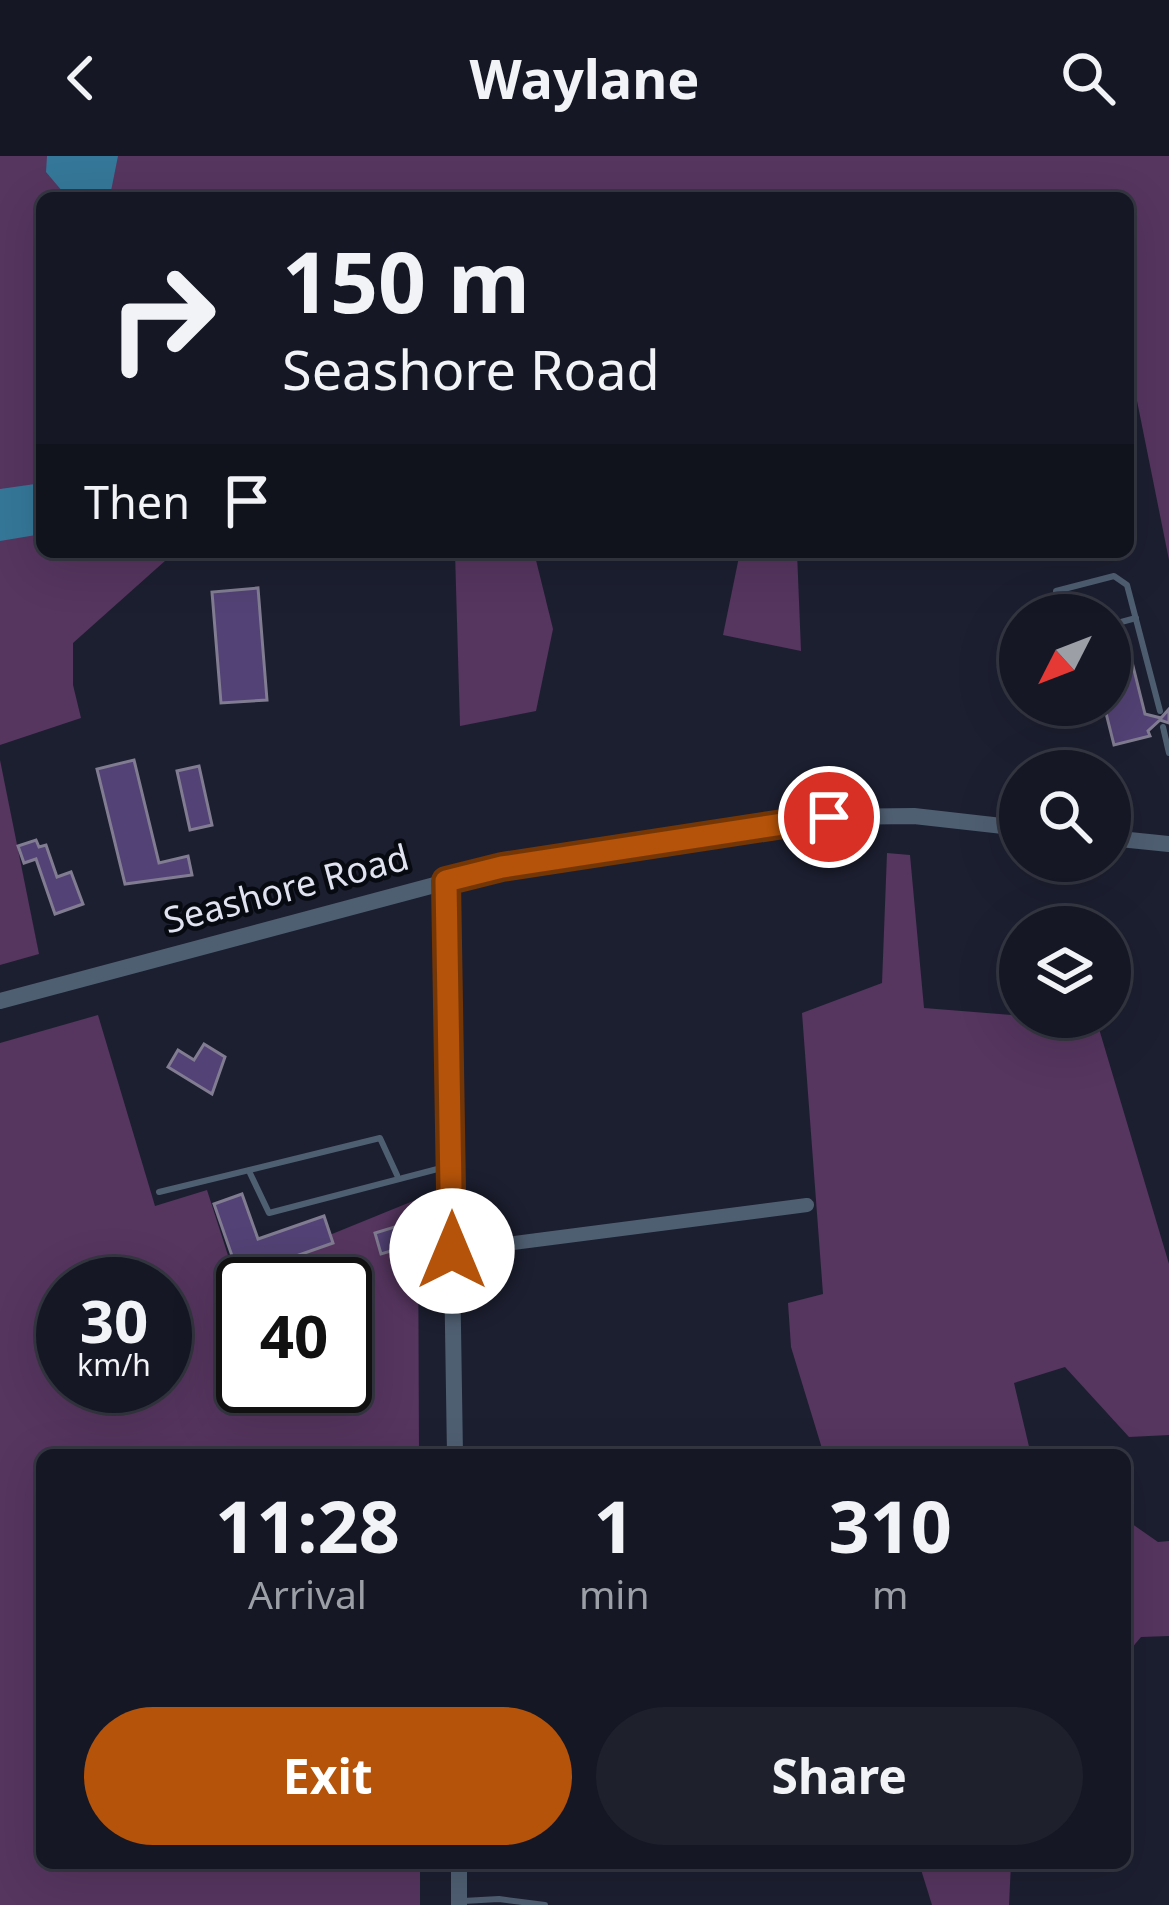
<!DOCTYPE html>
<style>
body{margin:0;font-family:"Noto Sans",sans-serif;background:#1e202c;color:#f1f3f6;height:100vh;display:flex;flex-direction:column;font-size:45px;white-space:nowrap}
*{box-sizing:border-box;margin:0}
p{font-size:39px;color:#9d9fa6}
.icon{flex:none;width:66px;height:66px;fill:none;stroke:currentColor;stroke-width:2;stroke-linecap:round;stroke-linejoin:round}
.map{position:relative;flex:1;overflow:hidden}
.side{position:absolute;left:36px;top:1293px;width:1095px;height:420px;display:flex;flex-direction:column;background:#151724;border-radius:18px;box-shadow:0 12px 48px #0002,0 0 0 3px #343641}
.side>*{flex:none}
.top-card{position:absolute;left:36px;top:36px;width:1098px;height:366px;border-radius:18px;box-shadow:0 12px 48px #0002,0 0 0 3px #343641;background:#151724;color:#f1f3f6;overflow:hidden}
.needle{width:78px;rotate:228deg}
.controls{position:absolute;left:999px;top:438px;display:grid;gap:24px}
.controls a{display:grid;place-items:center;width:132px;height:132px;border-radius:50%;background:#151724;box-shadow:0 12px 48px #0002,0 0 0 3px #343641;font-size:60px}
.speed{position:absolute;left:36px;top:1101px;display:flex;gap:24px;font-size:60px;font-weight:700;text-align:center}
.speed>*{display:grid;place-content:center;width:156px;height:156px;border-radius:50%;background:#151724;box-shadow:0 12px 48px #0002,0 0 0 3px #343641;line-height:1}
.speed small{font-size:30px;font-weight:400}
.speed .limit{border:6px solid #111;border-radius:18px;background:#fff;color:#111}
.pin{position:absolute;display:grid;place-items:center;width:102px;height:102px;color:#fff;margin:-51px;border:6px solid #fff;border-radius:50%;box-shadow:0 3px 12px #0007}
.me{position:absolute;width:132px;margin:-66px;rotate:0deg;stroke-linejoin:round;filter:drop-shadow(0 0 9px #0008)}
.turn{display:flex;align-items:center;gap:42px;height:252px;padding:0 48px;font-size:54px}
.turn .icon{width:156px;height:156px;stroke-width:2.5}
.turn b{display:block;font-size:84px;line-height:102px}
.then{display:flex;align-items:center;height:114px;padding:0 48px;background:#0003;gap:24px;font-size:45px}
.eta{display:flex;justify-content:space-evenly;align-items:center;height:204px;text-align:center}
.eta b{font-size:72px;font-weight:700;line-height:84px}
.primary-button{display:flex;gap:24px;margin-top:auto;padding:24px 48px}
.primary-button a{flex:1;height:138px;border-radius:72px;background:#b45309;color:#fff;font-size:48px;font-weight:700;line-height:138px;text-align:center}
.primary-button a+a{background:#1e202c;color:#f1f3f6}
header{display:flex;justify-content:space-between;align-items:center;height:156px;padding:0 48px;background:#151724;font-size:54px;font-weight:700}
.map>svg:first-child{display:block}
.green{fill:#56355f;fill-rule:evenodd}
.water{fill:#357798}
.building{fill:#524275;stroke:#817c91;stroke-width:3}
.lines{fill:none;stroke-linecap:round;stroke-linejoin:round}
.service{stroke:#4f5f72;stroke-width:6}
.minor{stroke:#4f5f72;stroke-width:14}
.tertiary{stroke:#4f5f72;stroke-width:16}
.route-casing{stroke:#753606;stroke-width:30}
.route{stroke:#b45309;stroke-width:21}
.labels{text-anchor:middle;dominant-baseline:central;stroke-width:9;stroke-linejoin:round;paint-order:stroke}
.street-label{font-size:36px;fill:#e1e4f0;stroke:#080a11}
</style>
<header><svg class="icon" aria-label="back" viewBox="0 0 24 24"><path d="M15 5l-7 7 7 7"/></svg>Waylane<svg class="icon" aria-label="search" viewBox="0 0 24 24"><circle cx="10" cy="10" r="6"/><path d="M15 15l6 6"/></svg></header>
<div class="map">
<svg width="1169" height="1749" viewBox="0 0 1169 1749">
<rect width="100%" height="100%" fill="#1c1f30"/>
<g class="green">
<path d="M0,0h1169v404l-41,-204v-158h-1086v354h133l-102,91v42l8,33 -81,27z"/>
<path d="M455,396h79l19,77 -17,82 -76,15z"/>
<path d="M740,396h57l4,99 -78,-16z"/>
<path d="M0,604l39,194 -39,11z"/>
<path d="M887,697l23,2 14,153 173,14 72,242v171l-40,2 -64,-70 -51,16 17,72h-207l-33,-108 -3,-44 35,-9 -21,-281 80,-30z"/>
<path d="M98,859l57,191 52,-16 27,84 184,-75 1,256h-377v408h378v42h-420v-862zM63,1128h102v102h-102zM243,1128h102v102h-102z"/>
<path d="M1125,1363l33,23 11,-1v95l-28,1 -16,19z"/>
<path d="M919,1707h92l-2,42h-77z"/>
</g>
<g class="water">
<path d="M47,0h71l-7,35 -11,7h-32l-22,-26z"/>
<path d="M42,327v51l-42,7v-52z"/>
</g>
<g class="building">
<path d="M258,432l9,112 -46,3 -9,-111z"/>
<path d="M1132,506l13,52 16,4 8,-9v14l-9,-3 -12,11 2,5 -36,9 -10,-40h6v-38z"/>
<path d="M134,604l25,103 29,-7 4,19 -67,9 -28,-115z"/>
<path d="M199,610l13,59 -22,5 -13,-59z"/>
<path d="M36,684l3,7 7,-2 11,32 14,-5 12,32 -28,10 -19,-55 -12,4 -6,-17z"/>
<path d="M204,888l21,13 -13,37 -44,-27 10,-17 16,10z"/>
<path d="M242,1038l16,45 66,-23 9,27 -94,33 -25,-72z"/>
<path d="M401,1069l7,21 -27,8 -6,-21z"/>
</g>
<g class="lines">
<g class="service">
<path d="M1056,459v-24l58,-15 13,9 33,126"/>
<path d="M1110,469l26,-7"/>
<path d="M1163,571l6,26"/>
<path d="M249,1015l20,42 180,-47"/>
<path d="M159,1036l221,-54 17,37"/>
<path d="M463,1745l36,-2 46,6"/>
</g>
<path class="minor" d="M452,1095l355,-46"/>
<g class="tertiary">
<path d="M1110,682l59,6"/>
<path d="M446,725l9,574"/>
<path d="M0,845l502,-134 327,-50 85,-1 106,12"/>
<path d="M459,1707v42"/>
</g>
</g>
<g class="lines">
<g class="route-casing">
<path id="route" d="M452,1095l-6,-370 56,-14 327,-50"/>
</g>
<use href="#route" class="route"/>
</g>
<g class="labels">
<g class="street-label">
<text transform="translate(286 732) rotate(-15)">Seashore Road</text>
</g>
</g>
</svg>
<div class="controls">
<a><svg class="needle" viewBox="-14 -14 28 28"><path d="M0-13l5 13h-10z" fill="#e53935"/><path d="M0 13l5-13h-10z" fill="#9d9fa6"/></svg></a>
<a><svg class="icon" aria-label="search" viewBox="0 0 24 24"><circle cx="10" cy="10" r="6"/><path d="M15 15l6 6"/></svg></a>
<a><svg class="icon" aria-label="layers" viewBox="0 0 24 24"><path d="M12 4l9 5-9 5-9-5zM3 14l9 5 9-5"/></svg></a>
</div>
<div class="speed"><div>30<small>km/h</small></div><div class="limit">40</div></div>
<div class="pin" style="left:829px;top:661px;background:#d93025"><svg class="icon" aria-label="arrive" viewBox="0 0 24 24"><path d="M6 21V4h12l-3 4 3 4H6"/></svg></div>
<svg class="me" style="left:452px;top:1095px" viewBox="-20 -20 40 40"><circle r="19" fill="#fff"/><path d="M0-13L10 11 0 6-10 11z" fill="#b45309"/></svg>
<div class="top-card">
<div class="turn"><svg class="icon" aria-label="right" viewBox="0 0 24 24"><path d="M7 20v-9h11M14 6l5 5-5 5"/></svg><div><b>150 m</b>Seashore Road</div></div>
<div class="then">Then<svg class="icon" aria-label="arrive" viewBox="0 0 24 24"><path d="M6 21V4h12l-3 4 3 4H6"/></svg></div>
</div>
<section class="side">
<div class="eta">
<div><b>11:28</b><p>Arrival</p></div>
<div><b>1</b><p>min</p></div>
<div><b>310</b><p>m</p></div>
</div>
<div class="primary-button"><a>Exit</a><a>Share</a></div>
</section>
</div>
